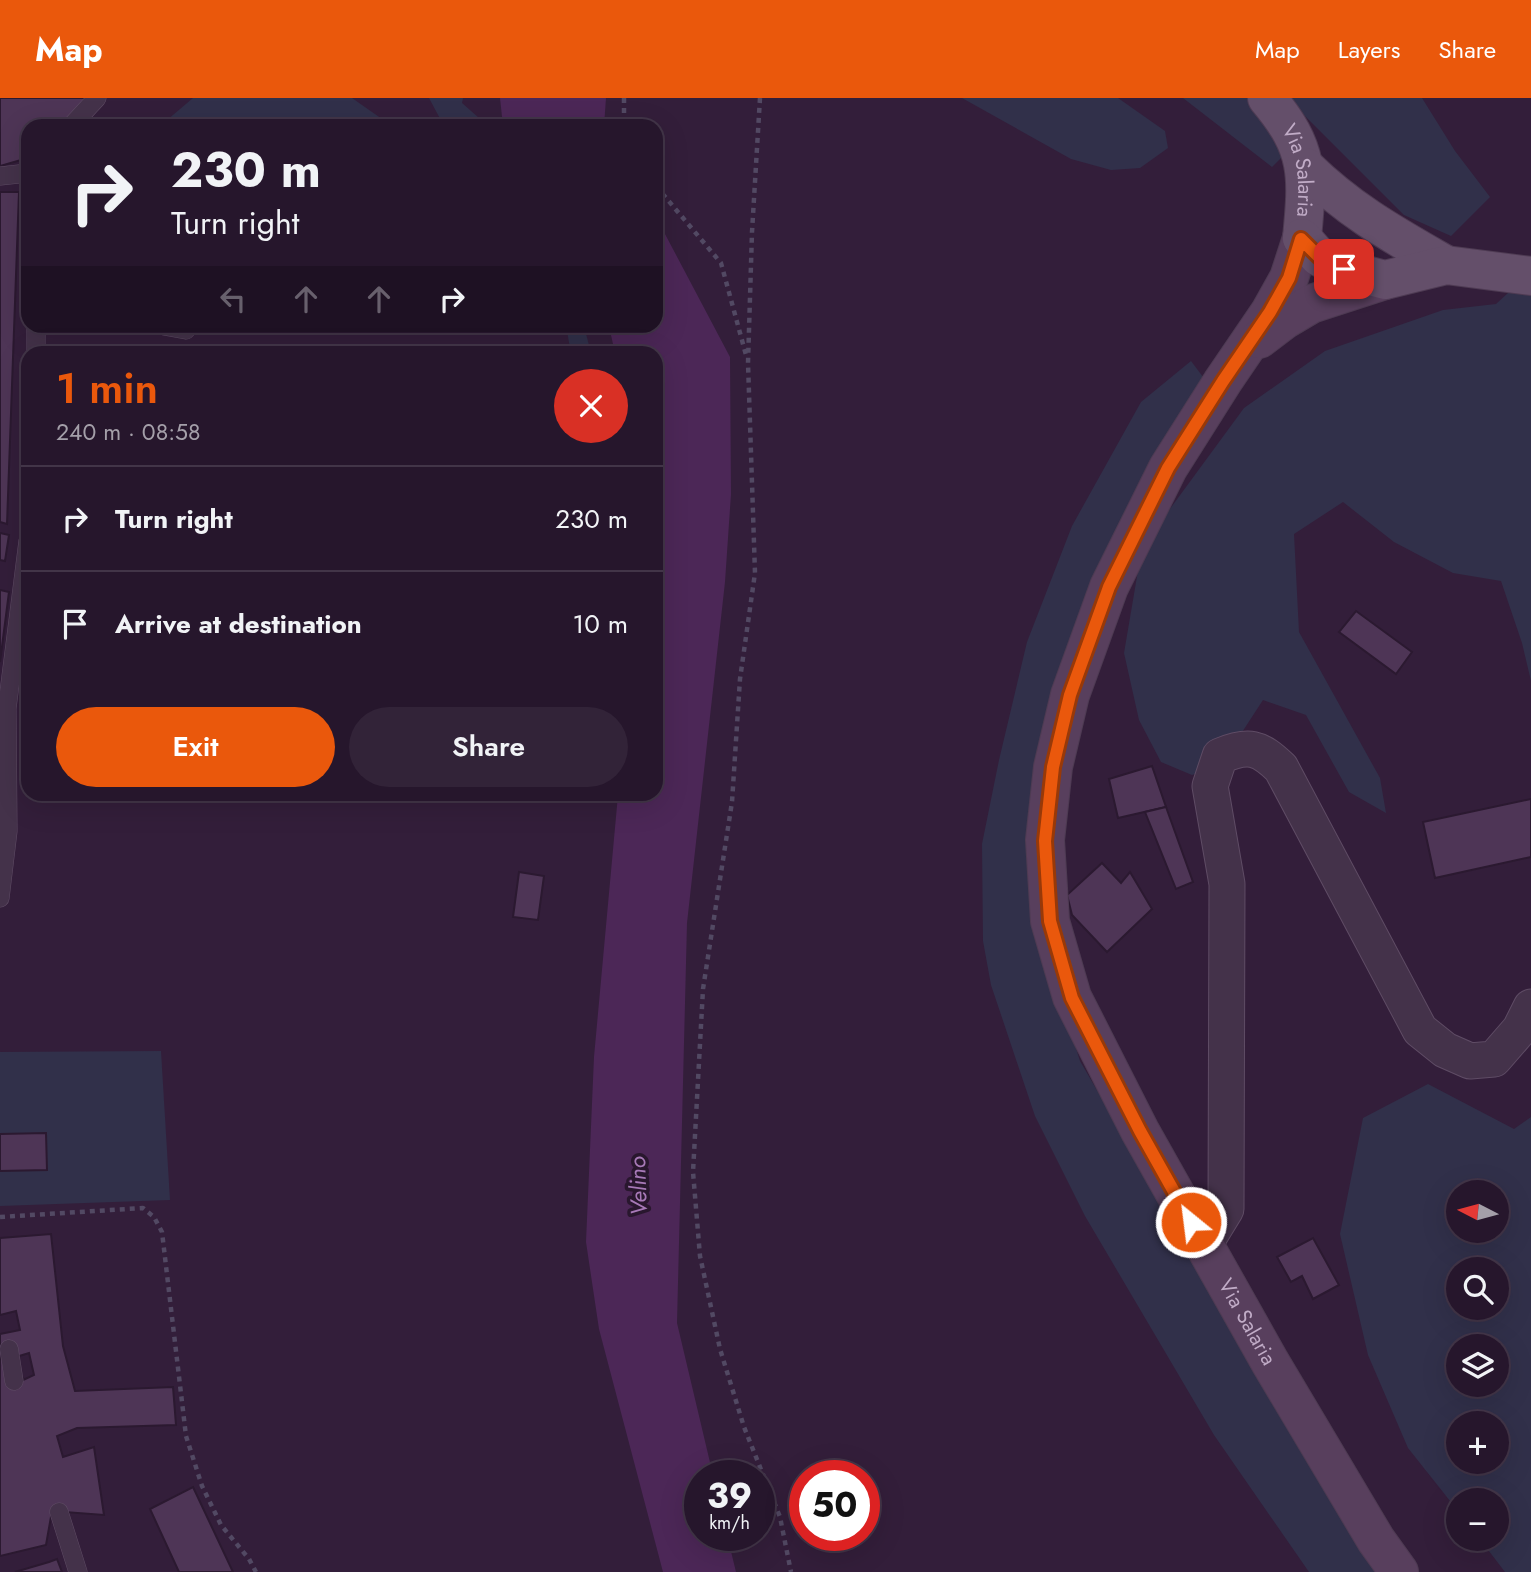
<!DOCTYPE html>
<meta charset="utf-8">
<style>
body{margin:0;font-family:Jost,sans-serif;background:#322338;color:#f1f3f6;height:100vh;display:flex;flex-direction:column;font-size:26px;white-space:nowrap}
*{box-sizing:border-box;margin:0}
p{font-size:23px;color:#a49fa9}
.icon{flex:none;width:38px;height:38px;fill:none;stroke:currentColor;stroke-width:2;stroke-linecap:round;stroke-linejoin:round}
.map{position:relative;flex:1;overflow:hidden}
.panel{position:absolute;left:21px;top:248px;width:642px;height:455px;display:flex;flex-direction:column;background:#26162c;border-radius:21px;box-shadow:0 7px 28px #0002,0 0 0 2px #423548}
.panel>*{flex:none}
.hud{position:absolute;left:21px;top:21px;width:642px;height:214px;border-radius:21px;box-shadow:0 7px 28px #0002,0 0 0 2px #423548;background:#26162c;color:#f1f3f6;overflow:hidden}
.needle{width:46px;rotate:276deg}
.tools{position:absolute;left:1446px;top:1082px;display:grid;gap:14px}
.tools a{display:grid;place-items:center;width:63px;height:63px;border-radius:50%;background:#26162c;box-shadow:0 7px 28px #0002,0 0 0 2px #423548;font-size:35px}
.speed{position:absolute;left:684px;top:1362px;display:flex;gap:14px;font-size:35px;font-weight:700;text-align:center}
.speed>*{display:grid;place-content:center;width:91px;height:91px;border-radius:50%;background:#26162c;box-shadow:0 7px 28px #0002,0 0 0 2px #423548;line-height:1}
.speed small{font-size:18px;font-weight:400}
.speed .limit{border:10px solid #d22;background:#fff;color:#111}
.pin{position:absolute;display:grid;place-items:center;width:60px;height:60px;color:#fff;margin:-30px;border-radius:14px;box-shadow:0 4px 10px #0006}
.me{position:absolute;width:77px;margin:-38px;rotate:331deg;stroke-linejoin:round;filter:drop-shadow(0 0 5px #0008)}
.turn{display:flex;align-items:center;gap:24px;height:147px;padding:0 35px;font-size:32px}
.turn .icon{width:91px;height:91px;stroke-width:2.5}
.turn b{display:block;font-size:49px;line-height:60px}
.lanes{display:flex;align-items:center;height:66px;padding:0 35px;background:#0003;justify-content:center;gap:35px;direction:ltr}
.lanes .off{opacity:.35}
.round{display:grid;place-items:center;flex:none;width:74px;height:74px;border-radius:37px;background:#322338}
.headline{display:flex;align-items:center;justify-content:space-between;height:119px;padding:0 35px}
h1{font-size:42px;font-weight:600;line-height:52px;color:#ea580c}
.primary-button{display:flex;gap:14px;margin-top:auto;padding:14px 35px}
.primary-button a{flex:1;height:80px;border-radius:42px;background:#ea580c;color:#fff;font-size:28px;font-weight:600;line-height:80px;text-align:center}
.primary-button a+a{background:#322338;color:#f1f3f6}
ul{padding:0;list-style:none}
li{display:flex;align-items:center;gap:21px;height:105px;padding:0 35px;border-top:2px solid #423548}
li div{flex:1}
li b{display:block;font-size:26px}
li em{font-style:normal}
header{display:flex;align-items:center;gap:42px;box-sizing:border-box;height:98px;padding:0 35px;background:#ea580c;color:#fff}
header strong{font-size:33px}
nav{display:flex;gap:38px;margin-inline-start:auto;font-size:24px}
.map>svg:first-child{display:block}
.green{fill:#31304a;fill-rule:evenodd}
.water{fill:#4c2757}
.building{fill:#4e3556;stroke:#2b1930;stroke-width:2;fill-rule:evenodd}
.lines{fill:none;stroke-linecap:round;stroke-linejoin:round}
.lane-casing{stroke:#5f4c65;stroke-width:19}
.street-casing{stroke:#5f4c65;stroke-width:37}
.secondary-casing{stroke:#4e3b53;stroke-width:40}
.primary-casing{stroke:#4e3b53;stroke-width:40}
.path{stroke:#524963;stroke-width:4.5;stroke-dasharray:5 5;stroke-linecap:butt}
.lane{stroke:#44324a;stroke-width:18}
.street{stroke:#44324a;stroke-width:35}
.secondary{stroke:#583f5d;stroke-width:38}
.primary{stroke:#644f6a;stroke-width:38}
.route-casing{stroke:#983908;stroke-width:18}
.route{stroke:#ea580c;stroke-width:12}
.labels{text-anchor:middle;dominant-baseline:central;stroke-width:7;stroke-linejoin:round;paint-order:stroke}
.street-label{font-size:21px;fill:#c1acc7;stroke:#29172e}
.water-label{font-size:23px;font-style:italic;fill:#a779b7;stroke:#29172e}
</style>
<header>
<strong>Map</strong>
<nav><a>Map</a><a>Layers</a><a>Share</a></nav>
</header>
<div class="map">
<svg width="1531" height="1474" viewBox="0 0 1531 1474">
<rect width="100%" height="100%" fill="#331e3a"/>
<g class="green">
<path d="M193,0h159l40,28h-232z"/>
<path d="M429,0h34l-1,5 26,23h-44z"/>
<path d="M962,0h156l47,33 3,17 -28,20 -29,2 -40,-11z"/>
<path d="M1183,0h65l39,54 -15,15z"/>
<path d="M1287,0h135l33,53 35,46 -39,39 -47,-21z"/>
<path d="M1531,174v409l-9,-38 -21,-62 -48,-8 -59,-31 -51,-40 -49,32 5,98 81,146 6,35 -37,-21 -43,-77 -43,-15 -43,66 -28,9 -31,-13 -22,-42 -15,-67 18,-106 102,-139 81,-57 118,-41 53,-6z"/>
<path d="M566,228h18l7,27h-20z"/>
<path d="M1191,263l18,24 -57,88 -118,385 4,70 42,133 247,424 63,87h-81l-95,-137 -129,-219 -50,-100 -44,-131 -8,-44 -1,-97 17,-84 28,-118 45,-116 69,-124z"/>
<path d="M161,953l9,149 -170,6v-154z"/>
<path d="M1428,986l86,45 17,-12v455h-26l-26,-34h17v-38h-38v11l-50,-63 -40,-93 -28,-121 23,-116zM1458,1094h38v38h-38zM1458,1171h38v38h-38zM1458,1248h38v38h-38zM1458,1325h38v38h-38z"/>
</g>
<g class="water">
<path d="M500,0h106l-2,28h-101z"/>
<path d="M656,119l74,140 1,137 -6,88 -38,341 -10,400 36,152h-13v60h27l9,37h-73l-64,-243 -13,-87 8,-185 24,-262 38,-1v-440l-41,-1 -6,-27h47z"/>
</g>
<g class="building">
<path d="M0,0h86l-22,28h-36v32l-28,8z"/>
<path d="M0,94h19l-12,332 -7,-2z"/>
<path d="M0,435l9,2 -4,26 -5,-1z"/>
<path d="M0,492l9,2 -9,70z"/>
<path d="M1356,513l56,41 -16,22 -57,-42z"/>
<path d="M1152,668l14,41 -48,11 -9,-39z"/>
<path d="M1531,701v58l-96,21 -12,-56z"/>
<path d="M1166,709l27,75 -17,7 -31,-77z"/>
<path d="M1102,765l19,20 9,-11 22,37 -45,43 -35,-37 -5,-20z"/>
<path d="M519,774l25,4 -6,44 -25,-3z"/>
<path d="M46,1035l1,37 -47,1v-37z"/>
<path d="M51,1136l12,112 12,45 98,-4 3,38 -99,3 -20,8 6,21 31,-10 10,68 -52,-4 -6,34 -46,11v-222l20,-4 -4,-19 -16,4v-77zM29,1255l5,22 -11,5 -7,-23z"/>
<path d="M1313,1140l26,47 -26,14 -11,-23 -11,6 -14,-25z"/>
<path d="M193,1389l40,85h-54l-29,-63z"/>
<path d="M57,1461l5,13h-47l34,-10z"/>
</g>
<g class="lines">
<g class="lane-casing">
<g id="lane">
<path d="M71,28l26,-28"/>
<path d="M0,78l28,-3"/>
<path d="M164,228l22,4"/>
<path d="M36,256v-28"/>
<path d="M0,800l8,-67 -1,-123 21,-167"/>
<path d="M9,1251l5,32"/>
<path d="M59,1414l19,60"/>
</g>
</g>
<g class="street-casing">
<path id="street" d="M1204,1147l22,-36 1,-325 -17,-98 10,-30c29,-12 39,-9 61,12l139,262 25,20 25,11 24,-2 26,-30 11,-22"/>
</g>
<g class="secondary-casing">
<g id="secondary">
<path id="s1" d="M1302,140l-13,40 -19,34 -47,69 -55,87 -59,119 -39,108 -17,72 -8,73 5,81 22,76 68,134 130,231 106,178 23,32"/>
<path d="M1259,241l25,-19 27,-16 74,-24"/>
</g>
</g>
<g class="primary-casing">
<g id="primary">
<path id="s2" d="M1267,0c43,51 41,77 35,140"/>
<path d="M1305,69c45,44 87,67 141,98"/>
<path d="M1302,140l17,19 25,12 41,11 61,-15 85,11"/>
</g>
</g>
<g class="path">
<path d="M624,0v28"/>
<path d="M760,0l-8,134 -4,131 7,210 -15,106 -8,123 -29,187 -10,183 7,84 20,93 24,78 36,90 11,55"/>
<path d="M656,88l65,77 25,92"/>
<path d="M0,1119l143,-9 11,9 8,15 24,204 16,50 19,39 28,34 7,13"/>
</g>
<use href="#lane" class="lane"/>
<use href="#street" class="street"/>
<use href="#secondary" class="secondary"/>
<use href="#primary" class="primary"/>
</g>
<g class="lines">
<g class="route-casing">
<path id="route" d="M1191,1124l-51,-91 -68,-133 -22,-77 -5,-80 8,-74 17,-72 39,-108 59,-119 55,-87 47,-69 19,-34 12,-39 18,18 25,12"/>
</g>
<use href="#route" class="route"/>
</g>
<g class="labels">
<g class="street-label">
<text stroke="none"><textPath href="#s2" startOffset="82">Via Salaria</textPath></text>
<text stroke="none"><textPath href="#s1" startOffset="1192">Via Salaria</textPath></text>
</g>
<g class="water-label">
<text transform="translate(638 1088) rotate(-92)">Velino</text>
</g>
</g>
</svg>
<div class="tools">
<a><svg class="needle" viewBox="-14 -14 28 28"><path d="M0-13l5 13h-10z" fill="#e53935"/><path d="M0 13l5-13h-10z" fill="#a49fa9"/></svg></a>
<a><svg class="icon" aria-label="search" viewBox="0 0 24 24"><circle cx="10" cy="10" r="6"/><path d="M15 15l6 6"/></svg></a>
<a><svg class="icon" aria-label="layers" viewBox="0 0 24 24"><path d="M12 4l9 5-9 5-9-5zM3 14l9 5 9-5"/></svg></a>
<a>+</a>
<a>−</a>
</div>
<div class="speed"><div>39<small>km/h</small></div><div class="limit">50</div></div>
<div class="pin" style="left:1344px;top:171px;background:#d93025"><svg class="icon" aria-label="arrive" viewBox="0 0 24 24"><path d="M6 21V4h12l-3 4 3 4H6"/></svg></div>
<svg class="me" style="left:1191px;top:1124px" viewBox="-20 -20 40 40"><circle r="17" fill="#ea580c" stroke="#fff" stroke-width="3"/><path d="M0-11L8 9 0 5-8 9z" fill="#fff"/></svg>
<div class="hud">
<div class="turn"><svg class="icon" aria-label="right" viewBox="0 0 24 24"><path d="M7 20v-9h11M14 6l5 5-5 5"/></svg><div><b>230 m</b>Turn right</div></div>
<div class="lanes"><svg class="icon off" aria-label="left" viewBox="0 0 24 24"><path d="M17 20v-9H6M10 6l-5 5 5 5"/></svg><svg class="icon off" aria-label="ahead" viewBox="0 0 24 24"><path d="M12 20V5M6 11l6-6 6 6"/></svg><svg class="icon off" aria-label="ahead" viewBox="0 0 24 24"><path d="M12 20V5M6 11l6-6 6 6"/></svg><svg class="icon" aria-label="right" viewBox="0 0 24 24"><path d="M7 20v-9h11M14 6l5 5-5 5"/></svg></div>
</div>
<section class="panel">
<div class="headline"><div><h1>1 min</h1><p>240 m · 08:58</p></div><a class="round" style="background:#d93025;color:#fff"><svg class="icon" aria-label="close" viewBox="0 0 24 24"><path d="M6 6l12 12M18 6L6 18"/></svg></a></div>
<ul>
<li><svg class="icon" aria-label="right" viewBox="0 0 24 24"><path d="M7 20v-9h11M14 6l5 5-5 5"/></svg><div><b>Turn right</b></div><em>230 m</em></li>
<li><svg class="icon" aria-label="arrive" viewBox="0 0 24 24"><path d="M6 21V4h12l-3 4 3 4H6"/></svg><div><b>Arrive at destination</b></div><em>10 m</em></li>
</ul>
<div class="primary-button"><a>Exit</a><a>Share</a></div>
</section>
</div>
